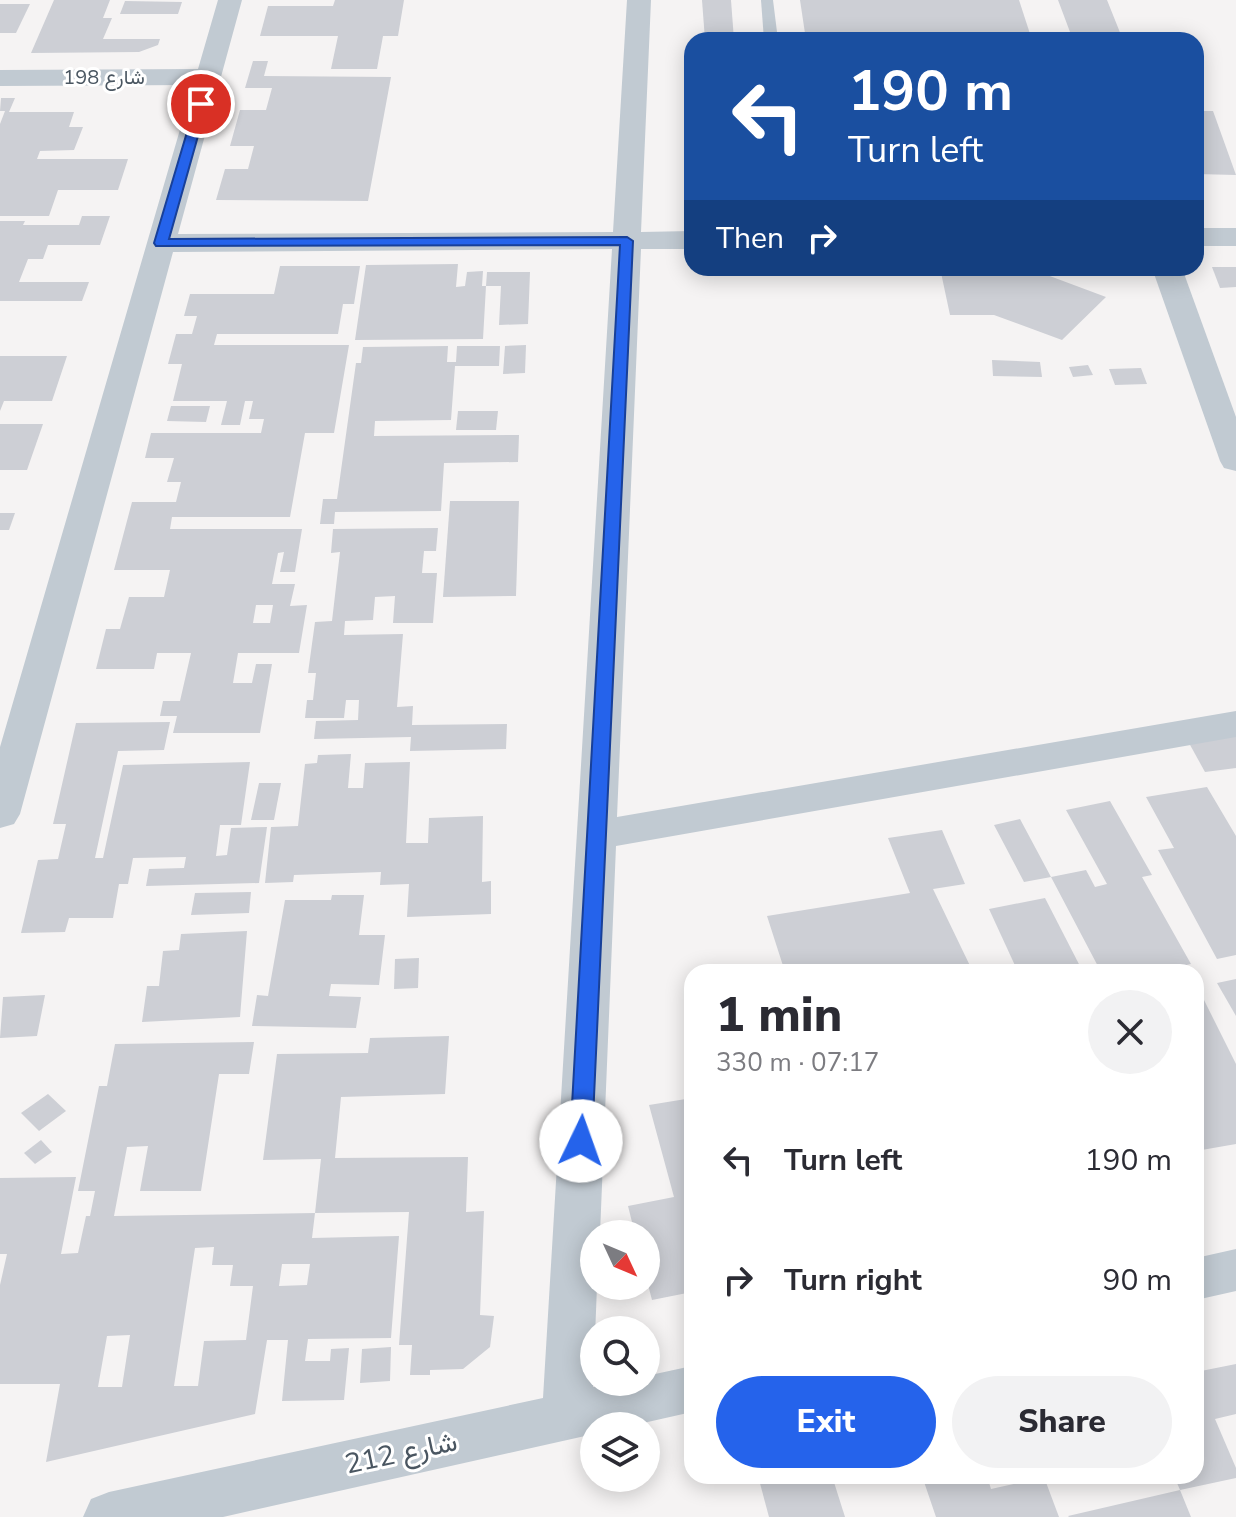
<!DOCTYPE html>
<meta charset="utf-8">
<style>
body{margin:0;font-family:"Nunito Sans",Vazirmatn,sans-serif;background:#f2f2f3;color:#2b2b33;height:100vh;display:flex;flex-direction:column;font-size:30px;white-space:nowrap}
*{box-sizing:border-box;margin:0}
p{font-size:26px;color:#7c7c81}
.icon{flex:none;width:44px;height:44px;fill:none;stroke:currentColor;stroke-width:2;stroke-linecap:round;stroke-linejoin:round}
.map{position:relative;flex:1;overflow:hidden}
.drawer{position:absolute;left:684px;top:964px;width:520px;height:520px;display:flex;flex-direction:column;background:#fff;border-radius:24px;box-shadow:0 4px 20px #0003}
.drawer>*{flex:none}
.guide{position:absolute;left:684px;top:32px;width:520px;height:244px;border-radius:24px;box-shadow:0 4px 20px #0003;background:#1a4fa0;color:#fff;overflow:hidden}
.needle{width:52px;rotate:134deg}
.fabs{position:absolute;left:580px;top:1220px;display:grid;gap:16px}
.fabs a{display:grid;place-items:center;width:80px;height:80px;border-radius:50%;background:#fff;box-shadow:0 4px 20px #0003;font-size:40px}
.pin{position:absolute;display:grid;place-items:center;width:68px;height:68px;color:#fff;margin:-34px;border:4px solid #fff;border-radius:50%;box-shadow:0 2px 8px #0007}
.me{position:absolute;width:88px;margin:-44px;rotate:3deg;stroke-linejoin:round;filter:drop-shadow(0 0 6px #0008)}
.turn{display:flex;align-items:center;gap:28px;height:168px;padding:0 32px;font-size:36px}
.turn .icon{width:104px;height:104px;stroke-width:2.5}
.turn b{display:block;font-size:56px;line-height:68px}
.then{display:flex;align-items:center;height:76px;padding:0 32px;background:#0003;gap:16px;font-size:30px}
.round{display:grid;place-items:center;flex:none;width:84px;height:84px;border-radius:42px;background:#f2f2f3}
.overview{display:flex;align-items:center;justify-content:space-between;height:136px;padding:0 32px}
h1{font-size:48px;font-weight:800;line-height:60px}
.action{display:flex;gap:16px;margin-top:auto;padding:16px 32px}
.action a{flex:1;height:92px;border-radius:48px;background:#2563eb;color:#fff;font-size:32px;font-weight:800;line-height:92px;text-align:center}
.action a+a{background:#f2f2f3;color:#2b2b33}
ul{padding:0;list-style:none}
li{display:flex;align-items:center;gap:24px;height:120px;padding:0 32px}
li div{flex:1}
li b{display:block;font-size:30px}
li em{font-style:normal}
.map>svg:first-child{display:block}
.building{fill:#cdcfd5;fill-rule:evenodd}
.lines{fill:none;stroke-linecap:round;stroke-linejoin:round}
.service{fill:#c1cad2;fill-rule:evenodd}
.minor{fill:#c1cad2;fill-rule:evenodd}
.route{fill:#2563eb;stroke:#184099;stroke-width:2}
.labels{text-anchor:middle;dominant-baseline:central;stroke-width:6;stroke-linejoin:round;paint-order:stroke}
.far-street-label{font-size:20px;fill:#4a5661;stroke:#fff}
.near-street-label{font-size:28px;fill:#4a5661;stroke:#fff}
</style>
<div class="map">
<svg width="1236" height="1517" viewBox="0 0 1236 1517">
<rect width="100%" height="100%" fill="#f5f3f3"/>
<g class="building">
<path d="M54,0h56l-7,18h9l-9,21h57l-2,6 -19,7 -108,1z"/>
<path d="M335,0h69l-6,36h-15l-6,33h-46l7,-33h-78l8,-30h65z"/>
<path d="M702,0h29l3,40h-29z"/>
<path d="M800,0h219l13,40h-226z"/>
<path d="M1058,0h49l16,40h-50z"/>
<path d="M125,1l57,1 -4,12h-58z"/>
<path d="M0,4h30l-14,29h-16z"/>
<path d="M253,61h15l-4,15 127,1 -23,124 -152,-1 9,-31h23l6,-23h-24l10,-36h26l6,-22h-27z"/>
<path d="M1,98h14l-6,14h65l-5,15h14l-9,23 -34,1 -3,8h91l-10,31h-60l-9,26h-49v-92l5,-13h-5z"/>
<path d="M1196,111h17l23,64 -40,-1z"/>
<path d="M82,216h28l-10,29h-52l-5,14h-15l-9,23h70l-7,19h-82v-80h25l-2,4h56z"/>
<path d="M458,264l-2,23 9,-1 2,-14 16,-1 -1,15h4l-3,53 -128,1 11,-75z"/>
<path d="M280,266h80l-6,38h-11l-5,30h-121l-3,11h135l-15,88h-29l-15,84h-118l-2,12h132l-7,43h-15l4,-20 -6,1 -6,31h23l-5,22 17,-1 -8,48h-61l-5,30h19l4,-19h16l-12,69h-87l4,-17h-17l3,-15h17l11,-48h-34l-3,16h-58l10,-40h14l9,-32h35l6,-27h-56l18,-68h44l5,-20h-14l7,-24h-29l6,-25h110l3,-14h-15l4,-18h-8l-5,24h-19l6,-24h-54l9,-37h-14l8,-30h16l5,-18h-13l6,-22h84zM256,605h17l-3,18h-17z"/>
<path d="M1212,267h24v20l-16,1z"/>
<path d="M940,268h96l3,4 67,25 -44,43 -68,-25h-44z"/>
<path d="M487,272h43l-2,52 -29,1 2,-39h-15z"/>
<path d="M526,345l-1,28 -22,1 2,-28z"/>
<path d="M448,346l-1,16h9l1,-16h43l-1,20h-44l-4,54 -76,1 -1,15 145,-1 -1,27 -74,1 -3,48 -106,1 -1,12h-14l3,-25h14l19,-136h5l2,-16z"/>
<path d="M0,356h67l-15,45h-48l-4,10z"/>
<path d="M992,360l48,2 2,15 -49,-1z"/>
<path d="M1088,365l5,10 -20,2 -4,-10z"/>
<path d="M1141,368l6,16 -32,1 -6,-16z"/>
<path d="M171,406h39l-4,16 -39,-1z"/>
<path d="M458,411h40l-2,19h-40z"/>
<path d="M0,424h43l-16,46h-27z"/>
<path d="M450,501h69l-3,95 -73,1z"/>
<path d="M0,513h15l-6,17h-9z"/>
<path d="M438,528l-2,23h-12l-2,22h15l-4,50h-40l2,-27 -20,1 -2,23 -28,1 -1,14 59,-1 -6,73 16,-1 -1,19 95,-1 -1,25 -96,2 1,-14 -97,2 2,-18 42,-1 1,-20h-13l-2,18h-39l2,-18h6l3,-27h-8l7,-51 17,-1 8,-69 -9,1 2,-24z"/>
<path d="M170,722l-6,28 -46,1 -23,107h8l20,-93 127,-3 -9,63h-21l-4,31 11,-1 4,-27 36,-1 -8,56 -113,3 3,-17 35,-1 2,-11 -53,1 -5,26h-9l-6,34h-44l-4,14 -44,1 17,-73 20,-1 8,-35h-13l23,-101z"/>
<path d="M1236,736v32l-31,4 -16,-29z"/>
<path d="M351,754l-3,34h15l2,-25 45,-1 -4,81h22l1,-25 54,-2 -1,66 9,-1v33l-84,3 2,-33 -29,1 1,-13 -87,3 -1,7 -28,1 6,-56 27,-1 7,-62 12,-1 1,-8z"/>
<path d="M259,783h22l-7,37h-23z"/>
<path d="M1207,787l29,49v119l-19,4 -59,-109 16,-2 -28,-51z"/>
<path d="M1110,801l42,74 -10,2 49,87 -38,8h-52l-50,-95 -27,5 -30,-57 26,-6 31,58 35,-7 9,17 12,-3 -41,-74z"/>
<path d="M942,830l23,54 -32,5 40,83h-188l-18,-56 143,-23 -22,-55z"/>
<path d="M251,892l-2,21 -58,2 4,-22z"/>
<path d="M332,895h32l-5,40h26l-6,50 -48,-1 -2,12 32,1 -5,31 -104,-2 5,-31 11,1 17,-96h46z"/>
<path d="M1045,898l38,74h-65l-29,-63z"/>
<path d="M247,931l-7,86 -98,5 5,-36h12l4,-35 16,-1 2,-16z"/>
<path d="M419,958l-1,30 -24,1 1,-30z"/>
<path d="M1236,979v37l-19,-33z"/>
<path d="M1196,984l40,80v80l-40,7z"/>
<path d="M45,995l-8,41 -37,2 3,-41z"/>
<path d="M449,1036l-4,58 -104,3 -6,61 133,-1 -2,55 18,-1 -4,104 14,1 -4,31 -27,22 -33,1v5h-20l2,-30h-13l10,-133 -94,1 6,-54 -58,1 14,-106 91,-1 2,-15z"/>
<path d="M254,1042l-5,32h-30l-18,117h-61l8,-45 -21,1 -13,69 201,-3 -3,25 87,-2 -8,102 -83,1 -3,22h25l1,-12 18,-1 -5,52 -62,1 6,-61h-21l-12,74 -209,48 14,-78h-60v-99l7,-31h-7v-76l76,-1 -15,77 17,-1 8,-37h4l5,-25h-17l21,-105h8l8,-42zM214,1247l-2,18h21l-3,21h23l-7,54 -42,1 -6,45h-24l21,-138zM282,1264h28l-3,21 -28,1zM130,1335l-8,52h-24l9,-51z"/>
<path d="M48,1094l18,17 -27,20 -18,-18z"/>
<path d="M692,1098v194l-40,8 -6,-23v-43h-11l-7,-28 46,-9 -25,-92z"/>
<path d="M41,1140l11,12 -17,12 -11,-11z"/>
<path d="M391,1347l-1,34 -30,2 2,-34z"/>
<path d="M1236,1364v50l-21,5 21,49v10l-56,12 -6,-14h22v-104z"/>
<path d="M758,1476h74l13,41h-76z"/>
<path d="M922,1476h65l4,13 53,-12 15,40h-123z"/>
<path d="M1180,1490l11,27h-122l-1,-1z"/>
</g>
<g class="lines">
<path class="service" d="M761,0h12l5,40h-14z"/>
<g class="minor">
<path d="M218,0h24l-64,234 435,-2 14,-232h24l-10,232 51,-1v18h-51l-24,568 619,-106v26l-620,109 -16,388h-6v52h3l-4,101 24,-5h29v-6l46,-10v46l-62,14h-36v8l-371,83h-140l8,-18 18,-7 434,-94 69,-1149 -439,3 -153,562 -6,10 -14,4v-81l193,-662 -193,1v-16l198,-1z"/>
<rect x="1196" y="228" width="40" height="18"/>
<path d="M1152,268h30l54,149v54l-12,-3 -4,-7z"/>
<path d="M1236,1249v42l-40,9v-42z"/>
</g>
</g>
<path class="route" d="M196,102l11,2 -38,135 458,-2 6,4 -41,900 -3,7 -8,3 -8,-3 -3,-7 50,-896 -464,1 -2,-3z"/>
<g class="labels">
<g class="far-street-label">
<text x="104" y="77">شارع 198</text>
</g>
<g class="near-street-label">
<text transform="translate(401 1453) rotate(-12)">212 شارع</text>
</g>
</g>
</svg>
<div class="fabs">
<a><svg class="needle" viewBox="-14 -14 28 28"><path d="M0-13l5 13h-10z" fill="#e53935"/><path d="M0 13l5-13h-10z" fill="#7c7c81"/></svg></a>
<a><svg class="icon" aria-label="search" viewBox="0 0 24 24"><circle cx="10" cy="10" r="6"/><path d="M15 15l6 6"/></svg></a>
<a><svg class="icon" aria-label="layers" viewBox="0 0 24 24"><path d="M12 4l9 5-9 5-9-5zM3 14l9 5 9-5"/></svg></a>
</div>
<div class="pin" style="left:201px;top:104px;background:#d93025"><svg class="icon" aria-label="arrive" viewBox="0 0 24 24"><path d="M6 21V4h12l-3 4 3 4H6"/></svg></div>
<svg class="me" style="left:581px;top:1141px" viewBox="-20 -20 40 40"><circle r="19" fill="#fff"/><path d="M0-13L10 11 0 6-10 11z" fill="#2563eb"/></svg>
<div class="guide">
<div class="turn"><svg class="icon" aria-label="left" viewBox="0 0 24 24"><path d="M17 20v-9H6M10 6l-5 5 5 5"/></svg><div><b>190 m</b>Turn left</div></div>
<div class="then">Then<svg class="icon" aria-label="right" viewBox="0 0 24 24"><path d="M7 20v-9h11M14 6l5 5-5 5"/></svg></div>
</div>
<section class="drawer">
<div class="overview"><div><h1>1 min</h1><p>330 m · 07:17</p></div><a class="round"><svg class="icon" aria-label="close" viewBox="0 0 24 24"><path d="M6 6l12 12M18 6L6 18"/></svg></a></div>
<ul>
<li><svg class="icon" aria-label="left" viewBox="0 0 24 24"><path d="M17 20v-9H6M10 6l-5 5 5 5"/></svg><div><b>Turn left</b></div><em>190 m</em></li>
<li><svg class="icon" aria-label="right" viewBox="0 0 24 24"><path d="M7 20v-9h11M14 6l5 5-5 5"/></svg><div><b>Turn right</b></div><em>90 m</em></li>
</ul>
<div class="action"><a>Exit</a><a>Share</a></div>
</section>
</div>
